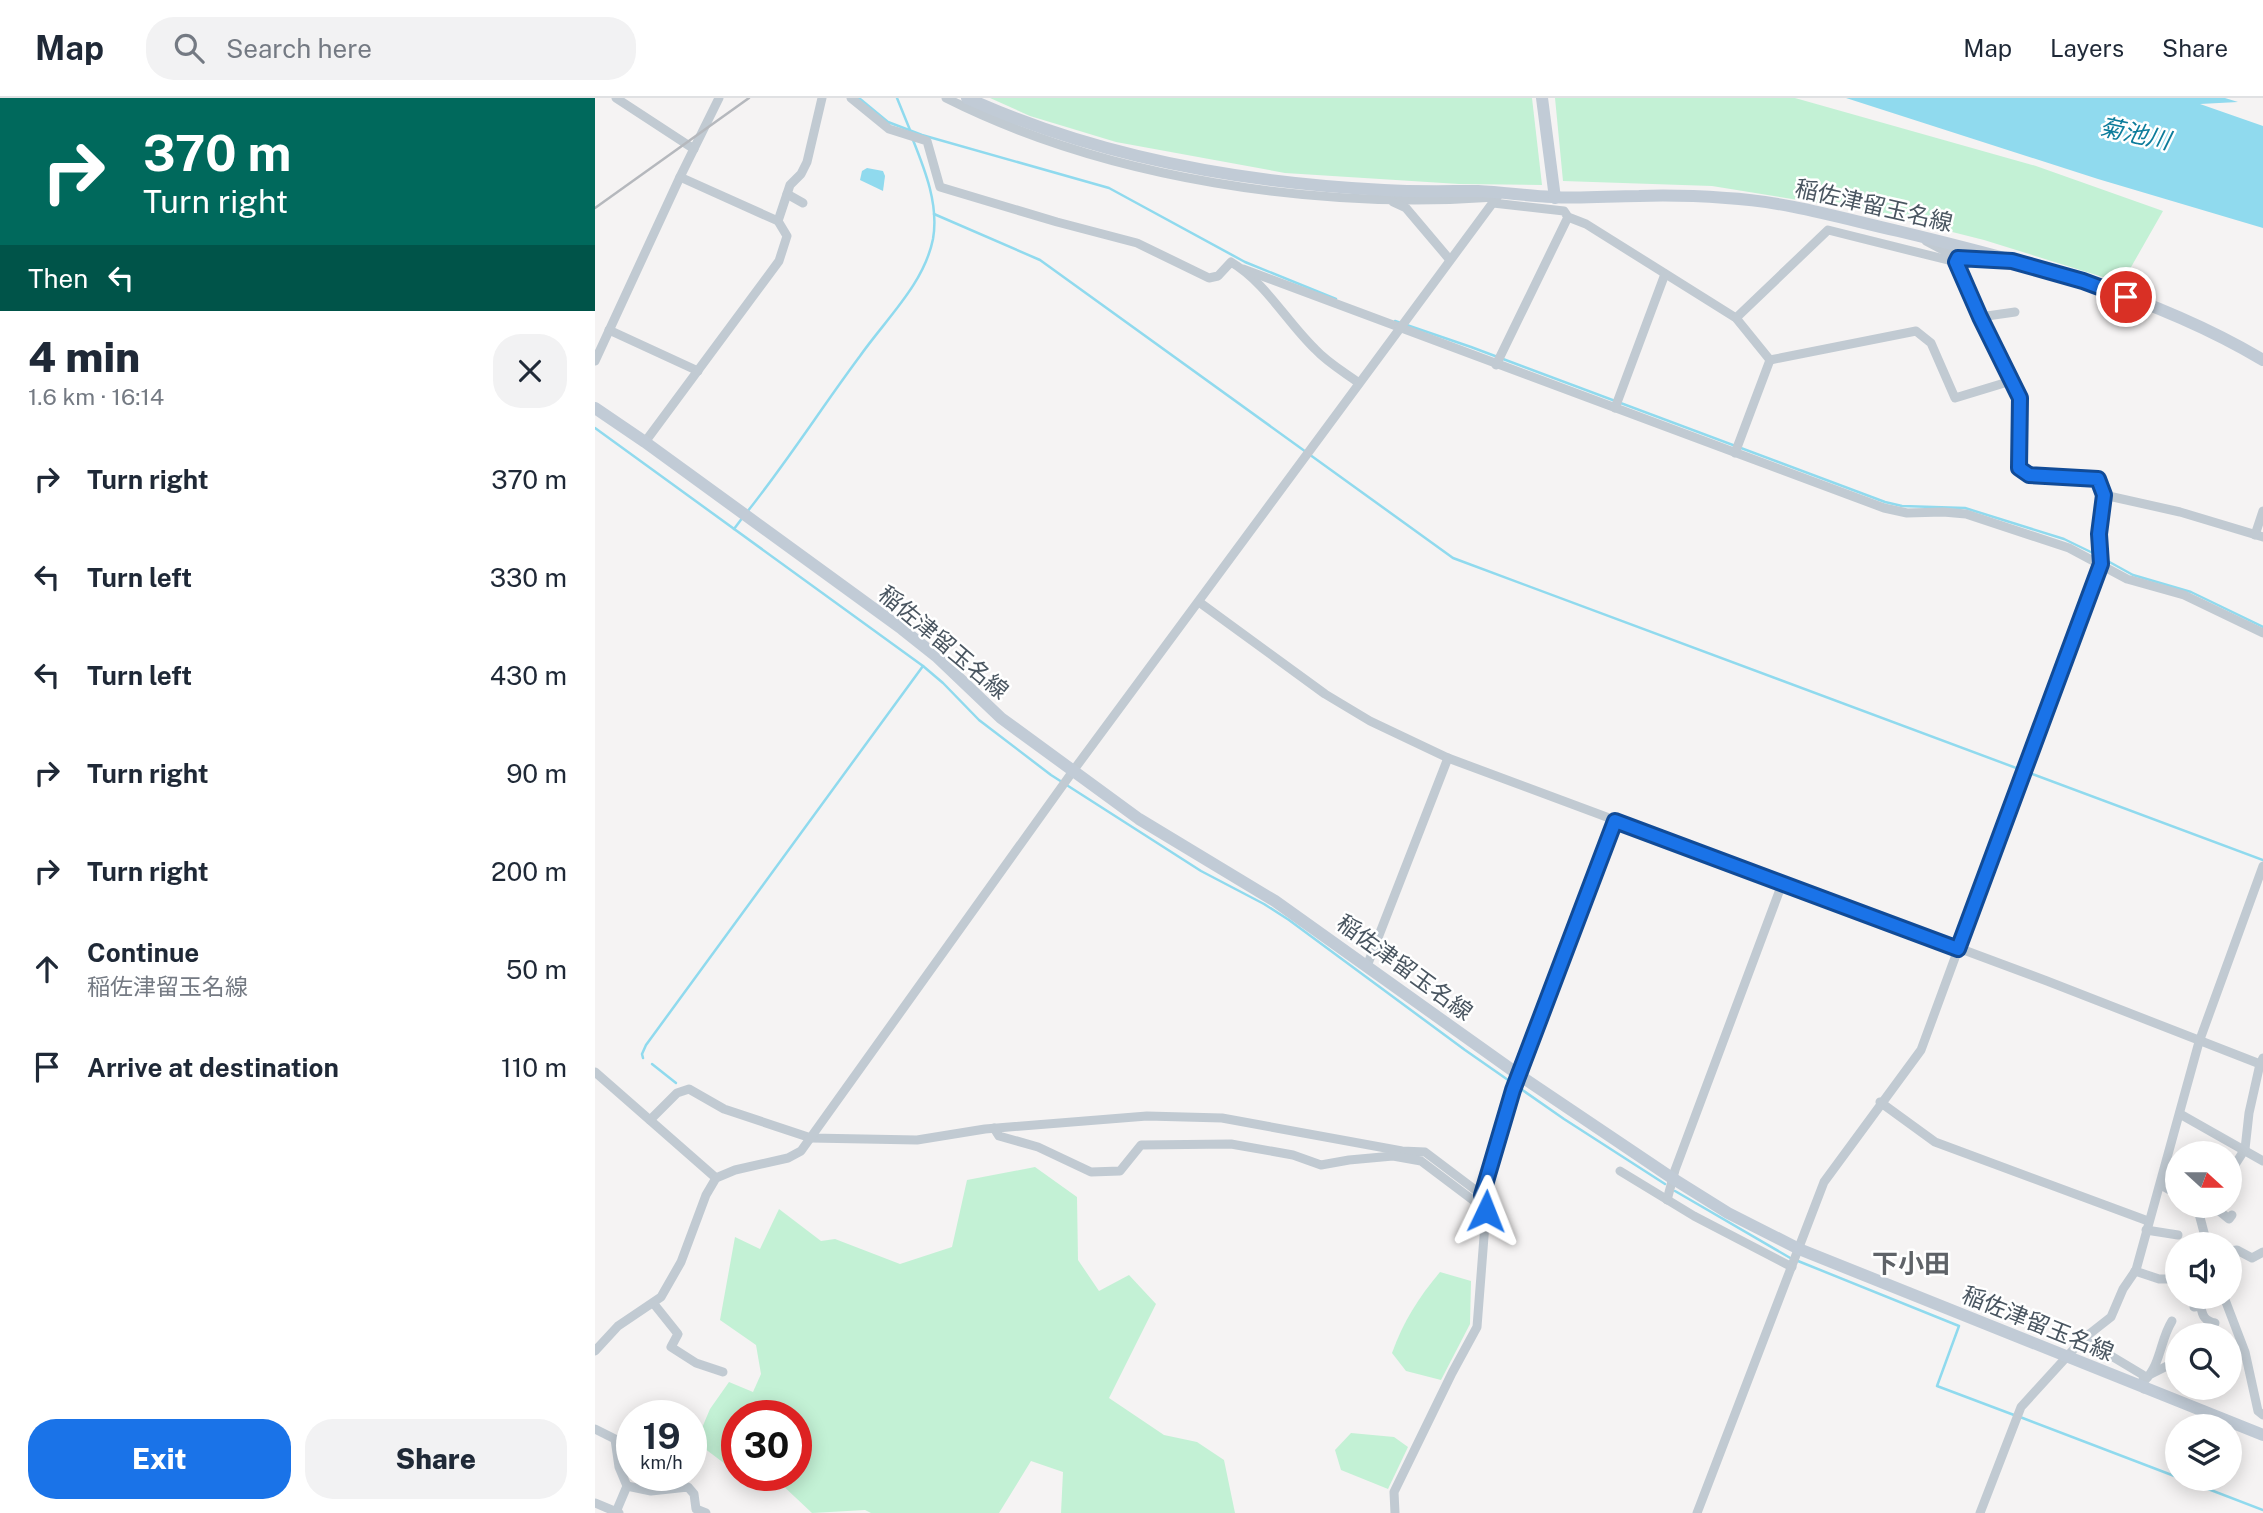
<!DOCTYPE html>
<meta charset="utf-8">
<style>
body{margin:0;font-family:"Public Sans","Noto Sans JP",sans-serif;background:#f2f2f3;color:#1f2937;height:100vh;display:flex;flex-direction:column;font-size:26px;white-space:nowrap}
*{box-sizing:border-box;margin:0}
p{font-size:23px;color:#747a83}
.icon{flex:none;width:38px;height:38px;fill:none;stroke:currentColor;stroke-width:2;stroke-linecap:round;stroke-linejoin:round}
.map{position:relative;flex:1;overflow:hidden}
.details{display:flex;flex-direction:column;background:#fff;width:595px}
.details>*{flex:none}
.hud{background:#00695c;color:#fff;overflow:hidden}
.needle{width:46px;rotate:111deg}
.tools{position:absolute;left:1570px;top:1043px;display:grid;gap:14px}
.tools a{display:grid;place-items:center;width:77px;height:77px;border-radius:50%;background:#fff;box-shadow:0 4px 18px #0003;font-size:35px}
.speed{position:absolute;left:21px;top:1302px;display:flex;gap:14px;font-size:35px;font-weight:700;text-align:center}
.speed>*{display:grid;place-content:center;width:91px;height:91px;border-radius:50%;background:#fff;box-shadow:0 4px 18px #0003;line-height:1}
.speed small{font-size:18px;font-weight:400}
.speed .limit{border:10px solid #d22;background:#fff;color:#111}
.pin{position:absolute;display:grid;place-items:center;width:60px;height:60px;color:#fff;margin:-30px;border:4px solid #fff;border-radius:50%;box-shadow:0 2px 7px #0007}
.me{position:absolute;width:77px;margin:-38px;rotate:2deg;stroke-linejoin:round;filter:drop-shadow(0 0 5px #0008)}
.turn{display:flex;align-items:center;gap:24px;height:147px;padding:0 28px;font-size:32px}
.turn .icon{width:91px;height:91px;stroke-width:2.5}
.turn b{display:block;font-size:49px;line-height:60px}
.then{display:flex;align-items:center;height:66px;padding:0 28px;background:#0003;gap:14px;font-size:26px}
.round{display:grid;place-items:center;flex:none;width:74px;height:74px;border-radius:28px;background:#f2f2f3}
.overview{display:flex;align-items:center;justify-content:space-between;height:119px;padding:0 28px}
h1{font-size:42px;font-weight:800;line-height:52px}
.button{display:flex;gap:14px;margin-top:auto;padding:14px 28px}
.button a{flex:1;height:80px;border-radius:28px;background:#1a73e8;color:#fff;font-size:28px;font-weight:800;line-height:80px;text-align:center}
.button a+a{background:#f2f2f3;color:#1f2937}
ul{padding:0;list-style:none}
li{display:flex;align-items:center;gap:21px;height:98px;padding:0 28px}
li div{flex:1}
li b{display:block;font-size:26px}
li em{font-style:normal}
header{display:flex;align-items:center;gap:42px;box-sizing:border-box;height:98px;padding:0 35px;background:#fff;border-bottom:2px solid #e0e1e3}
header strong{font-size:33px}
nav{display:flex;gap:38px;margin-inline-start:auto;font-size:24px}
.search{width:490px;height:63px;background:#f2f2f3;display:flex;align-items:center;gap:18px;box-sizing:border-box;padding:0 24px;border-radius:28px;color:#747a83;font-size:26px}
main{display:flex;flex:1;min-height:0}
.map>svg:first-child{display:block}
.green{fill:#c3f1d5}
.water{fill:#90daee}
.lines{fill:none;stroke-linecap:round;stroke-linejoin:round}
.stream{stroke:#90daee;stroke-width:2.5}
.street{stroke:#c1cad2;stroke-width:9}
.secondary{stroke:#c1cbd6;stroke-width:12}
.rail{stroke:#b5b8bd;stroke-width:2.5}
.route-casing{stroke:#114b97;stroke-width:18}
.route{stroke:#1a73e8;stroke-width:12}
.labels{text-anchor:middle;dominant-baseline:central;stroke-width:5;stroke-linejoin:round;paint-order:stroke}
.street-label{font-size:23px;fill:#4a5661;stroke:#fff}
.water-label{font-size:24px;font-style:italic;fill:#0c7c9b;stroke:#fff}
.quarter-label{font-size:26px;font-weight:bold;fill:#5f6368;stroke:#fff}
</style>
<header>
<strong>Map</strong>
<div class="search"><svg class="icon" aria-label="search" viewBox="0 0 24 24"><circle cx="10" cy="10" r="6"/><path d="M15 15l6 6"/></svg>Search here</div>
<nav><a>Map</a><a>Layers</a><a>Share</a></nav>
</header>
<main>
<section class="details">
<div class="hud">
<div class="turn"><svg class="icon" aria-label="right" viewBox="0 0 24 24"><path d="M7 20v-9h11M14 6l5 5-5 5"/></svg><div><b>370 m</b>Turn right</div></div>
<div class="then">Then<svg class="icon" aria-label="left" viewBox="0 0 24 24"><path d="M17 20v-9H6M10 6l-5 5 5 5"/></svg></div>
</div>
<div class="overview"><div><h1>4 min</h1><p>1.6 km · 16:14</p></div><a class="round"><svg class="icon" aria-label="close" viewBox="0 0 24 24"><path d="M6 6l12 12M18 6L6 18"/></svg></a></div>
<ul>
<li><svg class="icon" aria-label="right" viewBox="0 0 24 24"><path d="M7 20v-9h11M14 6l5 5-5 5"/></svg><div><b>Turn right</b></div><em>370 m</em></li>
<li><svg class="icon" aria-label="left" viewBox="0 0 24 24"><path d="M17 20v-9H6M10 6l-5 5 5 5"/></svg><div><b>Turn left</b></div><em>330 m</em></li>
<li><svg class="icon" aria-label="left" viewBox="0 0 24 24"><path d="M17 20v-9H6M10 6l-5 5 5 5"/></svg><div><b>Turn left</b></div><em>430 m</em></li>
<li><svg class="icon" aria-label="right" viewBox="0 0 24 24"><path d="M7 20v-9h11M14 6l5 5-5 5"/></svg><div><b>Turn right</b></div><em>90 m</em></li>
<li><svg class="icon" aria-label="right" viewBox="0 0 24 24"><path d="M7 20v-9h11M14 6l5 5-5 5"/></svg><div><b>Turn right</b></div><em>200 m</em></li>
<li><svg class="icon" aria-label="ahead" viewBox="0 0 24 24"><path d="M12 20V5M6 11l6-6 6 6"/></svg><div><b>Continue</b><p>稲佐津留玉名線</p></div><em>50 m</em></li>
<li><svg class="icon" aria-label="arrive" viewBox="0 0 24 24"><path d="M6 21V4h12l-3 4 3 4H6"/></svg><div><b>Arrive at destination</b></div><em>110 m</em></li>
</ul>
<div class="button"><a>Exit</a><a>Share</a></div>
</section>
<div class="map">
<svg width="1668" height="1415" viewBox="0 0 1668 1415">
<rect width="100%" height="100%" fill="#f5f3f3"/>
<g class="green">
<path d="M395,0h542l10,87 -83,-1 -174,-11 -169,-31 -86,-26z"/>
<path d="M960,0h240l241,68 127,45 -41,72 -138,-43 -111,-28 -161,-26 -149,-5z"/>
<path d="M440,1069l42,30 1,63 21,31 30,-16 27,29 -47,94 55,37 33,7 27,18 11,53h-174l2,-41 -32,-11 -32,52h-128l-6,-3 -53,3 -33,-31 -25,4 -14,-11h56v-59h-59v57l-41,-31 14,-33 19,-27 24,10 8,-18 -5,-29 -36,-25 15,-83 25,12 19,-40 42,32 14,-2 65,25 52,-17 15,-67z"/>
<path d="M845,1174l31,9 -1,43 -29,56 -35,-9 -14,-18c11,-31 27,-56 48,-81z"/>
<path d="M756,1335l43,4 14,10 -20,42 -47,-19 -6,-20z"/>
</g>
<g class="water">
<path d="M1251,0h379l13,4 -38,2 63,22v102l-165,-49z"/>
<path d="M272,70l16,3 2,5 -2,15 -23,-11 2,-9z"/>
</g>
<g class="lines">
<g class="stream">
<path d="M264,0l29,24 34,13 187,53 136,74 91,37"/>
<path d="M302,0l13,32"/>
<path d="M339,116l106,46 413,298 810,302"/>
<path d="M800,223l76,26 414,155 17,4 63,2 99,31 35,17"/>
<path d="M0,330l328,238 20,17 36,37 72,55 150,96 63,33 25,16 176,130 99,69 101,65"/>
<path d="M152,414c40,-50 75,-105 113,-156 26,-37 64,-72 73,-117 6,-34 -8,-69 -20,-99"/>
<path d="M139,431l9,-12"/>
<path d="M1509,461l29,16 58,17 72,35"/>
<path d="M48,960l-1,-4 4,-9 277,-379"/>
<path d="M57,966l24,19"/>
<path d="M1080,1093l117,68"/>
<path d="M1203,1163l161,65 -22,60 77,29"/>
<path d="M1425,1319l157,60"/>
<path d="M1587,1381l81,31"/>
</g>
<g class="street">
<path d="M21,0l78,51"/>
<path d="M256,0l38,31 38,12 13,46 117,35 80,21 72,35 9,-2 13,-14c35,21 55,59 84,87 13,14 29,23 44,34"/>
<path d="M351,0c161,81 371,112 550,99"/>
<path d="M192,96l16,9"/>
<path d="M798,104l13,6 44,52"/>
<path d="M898,105l71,8 4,6 18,7 150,94 34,42"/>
<path d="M183,123l12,-36 11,-11 6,-12 15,-64"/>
<path d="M1363,160l40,2"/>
<path d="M648,171l641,239 23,5 36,-1 23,2 103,34 58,31 57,16 79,38"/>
<path d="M1385,219l35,-5"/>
<path d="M1141,220l92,-88 128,32"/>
<path d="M14,232l89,41"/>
<path d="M1175,262l146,-29 15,12 24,55 56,-17"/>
<path d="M0,263l85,-184 39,-79"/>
<path d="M901,267l72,-148"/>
<path d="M1020,310l50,-134"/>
<path d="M50,344l134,-181 8,-25 -9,-15 -98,-44"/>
<path d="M1140,355l35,-93"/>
<path d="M1509,397l76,17 83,25"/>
<path d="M1660,437l8,-24"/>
<path d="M604,504l126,92 45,27 78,37 599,223 213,83"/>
<path d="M772,868l81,-208"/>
<path d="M0,974l121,106"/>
<path d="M1285,1004l55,40 213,79"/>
<path d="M1585,1016l83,47"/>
<path d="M55,1022l27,-27 12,-4 35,20 87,29 106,2 68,-11 162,-13 75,2 180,33 23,1 57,43"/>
<path d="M399,1030l5,8 39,11 53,25 29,-1 21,-26 90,-1 62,11 28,10 28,-5 44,-4 28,5 65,49"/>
<path d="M1025,1073l74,45 98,51"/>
<path d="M1634,1076l16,-25 4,-36 11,-49 3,-6"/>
<path d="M1566,1087l16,9"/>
<path d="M1072,1102l8,-30 107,-286"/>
<path d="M1602,1108l10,38"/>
<path d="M1621,1108l2,4 11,9 3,-4"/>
<path d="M1551,1132l32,5"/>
<path d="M1634,1153l8,-1 15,8 11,-6"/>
<path d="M1540,1173l24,8h18"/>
<path d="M1629,1199l21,55 13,59 5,4"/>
<path d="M59,1206l24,30 -7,13 25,16 27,9"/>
<path d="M1606,1208c1,10 4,15 14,17"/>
<path d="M1599,1209l7,-1 10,-9"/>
<path d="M1488,1241l60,36 1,14"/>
<path d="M0,1253l23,-25 43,-29 20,-35 25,-67 10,-17 19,-8 53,-12 13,-7 272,-380 427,-578"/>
<path d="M1556,1276l16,-8"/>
<path d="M1550,1282c16,-16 15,-40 27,-59"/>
<path d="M0,1331l20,10 4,28 8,19 -11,26"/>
<path d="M32,1388l24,5 37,-4 6,7 2,15 10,4"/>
<path d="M0,1405l24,10"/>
<path d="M800,1415l-1,-21 58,-119 25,-46 9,-116 -4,-16 31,-105 101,-269"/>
<path d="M1102,1415l127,-331 97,-132 179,-486 1,-14 -2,-16 5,-39 -6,-16 -69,-4 -9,-7v-70l-40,-81 -24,-55 2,-4 -32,-17"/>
<path d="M1385,1415l41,-106 62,-68 28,-22 12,-28 13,-19 63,-228 64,-176"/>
</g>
<g class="secondary">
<path d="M372,0c130,59 276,85 417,92 32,2 63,1 94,1 25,1 49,5 74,6 29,2 58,-1 87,-1 29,-1 59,0 87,2 58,3 115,20 172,33 125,30 254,63 365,129"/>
<path d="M947,0l13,100"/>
<path d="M0,310l50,34 257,187 34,27 65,62 138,101 136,82 244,174 153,103 56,35 71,36 464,186"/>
</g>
<path class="rail" d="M0,110l154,-110"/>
</g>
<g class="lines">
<g class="route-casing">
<path id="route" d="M891,1113l-4,-16 31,-105 102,-269 343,128 143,-385 -2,-30 5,-39 -6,-16 -69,-4 -10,-7 1,-70 -40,-81 -24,-55 2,-4 54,3 71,20 43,16"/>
</g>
<use href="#route" class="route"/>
</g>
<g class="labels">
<g class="street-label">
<text transform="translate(1279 107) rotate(13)">稲佐津留玉名線</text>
<text transform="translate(349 544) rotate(40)">稲佐津留玉名線</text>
<text transform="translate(810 869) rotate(36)">稲佐津留玉名線</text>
<text transform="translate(1443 1225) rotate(22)">稲佐津留玉名線</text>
</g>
<g class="water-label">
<text transform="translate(1540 35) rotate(12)">菊池川</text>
</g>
<g class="quarter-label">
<text x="1316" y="1165">下小田</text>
</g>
</g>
</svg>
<div class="tools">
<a><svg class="needle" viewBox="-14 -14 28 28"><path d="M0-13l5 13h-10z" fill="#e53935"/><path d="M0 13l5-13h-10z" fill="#747a83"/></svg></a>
<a><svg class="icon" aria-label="sound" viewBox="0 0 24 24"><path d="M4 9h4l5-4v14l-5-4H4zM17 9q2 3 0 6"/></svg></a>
<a><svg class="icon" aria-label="search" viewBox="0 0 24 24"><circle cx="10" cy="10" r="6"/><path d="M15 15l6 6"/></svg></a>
<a><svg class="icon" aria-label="layers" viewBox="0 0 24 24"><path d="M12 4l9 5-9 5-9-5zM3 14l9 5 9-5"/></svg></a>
</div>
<div class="speed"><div>19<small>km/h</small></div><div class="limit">30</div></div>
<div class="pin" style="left:1531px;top:199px;background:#d93025"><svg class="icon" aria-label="arrive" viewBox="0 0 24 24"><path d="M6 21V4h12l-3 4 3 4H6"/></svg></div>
<svg class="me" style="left:891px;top:1113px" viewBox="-20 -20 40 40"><path d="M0-17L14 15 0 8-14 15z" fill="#1a73e8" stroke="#fff" stroke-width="4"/></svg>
</div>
</main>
